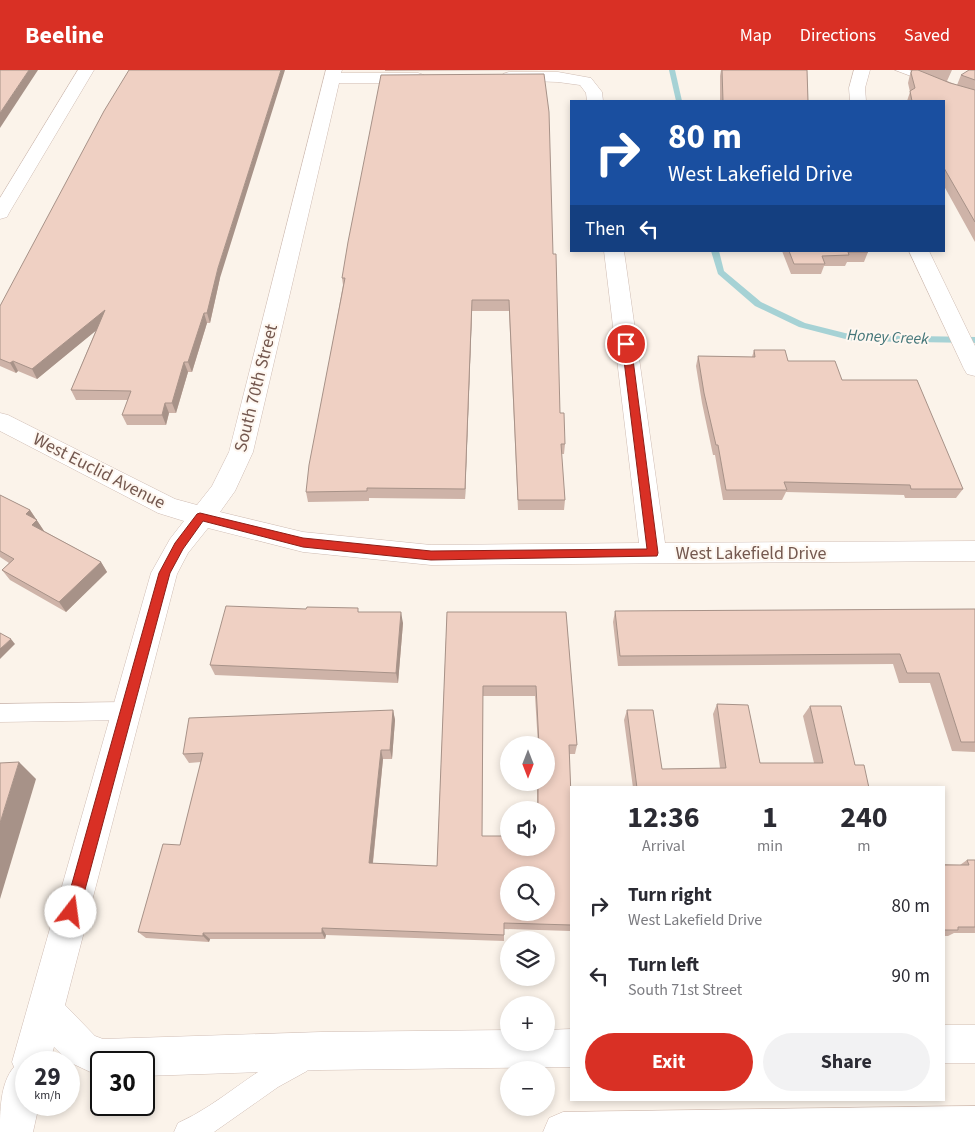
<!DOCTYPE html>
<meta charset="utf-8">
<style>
body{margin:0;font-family:"Source Sans 3",sans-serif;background:#f2f2f3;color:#2b2b33;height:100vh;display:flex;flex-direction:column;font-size:19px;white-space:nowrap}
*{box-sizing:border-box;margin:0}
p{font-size:16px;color:#7c7c81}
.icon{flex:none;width:28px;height:28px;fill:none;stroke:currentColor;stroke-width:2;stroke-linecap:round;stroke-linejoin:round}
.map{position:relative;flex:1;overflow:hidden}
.sheet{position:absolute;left:570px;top:716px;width:375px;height:315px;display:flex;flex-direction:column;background:#fff;border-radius:0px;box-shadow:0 2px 8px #0003}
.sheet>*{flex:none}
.top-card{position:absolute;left:570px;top:30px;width:375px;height:152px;border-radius:0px;box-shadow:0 2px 8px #0003;background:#1a4fa0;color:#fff;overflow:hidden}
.needle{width:32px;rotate:180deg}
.fabs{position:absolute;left:500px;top:666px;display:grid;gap:10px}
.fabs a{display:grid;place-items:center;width:55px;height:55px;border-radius:50%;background:#fff;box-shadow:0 2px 8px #0003;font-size:25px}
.speed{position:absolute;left:15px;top:981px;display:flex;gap:10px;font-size:25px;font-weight:700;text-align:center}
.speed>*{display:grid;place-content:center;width:65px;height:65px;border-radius:50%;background:#fff;box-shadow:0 2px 8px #0003;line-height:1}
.speed small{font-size:12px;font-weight:400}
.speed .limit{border:2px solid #111;border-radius:8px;background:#fff;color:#111}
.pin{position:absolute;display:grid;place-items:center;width:42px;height:42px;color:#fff;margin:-21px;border:2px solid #fff;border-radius:50%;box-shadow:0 1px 5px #0007}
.me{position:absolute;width:55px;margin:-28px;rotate:15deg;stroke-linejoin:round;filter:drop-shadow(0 0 4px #0008)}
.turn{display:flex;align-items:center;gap:18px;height:105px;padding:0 15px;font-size:22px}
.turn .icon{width:65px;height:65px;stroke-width:2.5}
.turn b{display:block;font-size:35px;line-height:42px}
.then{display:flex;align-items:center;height:48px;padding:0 15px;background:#0003;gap:10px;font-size:19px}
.eta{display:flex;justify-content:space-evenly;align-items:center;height:85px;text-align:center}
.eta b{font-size:30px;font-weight:700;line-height:35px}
.cta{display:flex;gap:10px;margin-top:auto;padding:10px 15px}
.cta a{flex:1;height:58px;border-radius:30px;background:#d93025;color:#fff;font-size:20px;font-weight:700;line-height:58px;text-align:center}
.cta a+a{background:#f2f2f3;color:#2b2b33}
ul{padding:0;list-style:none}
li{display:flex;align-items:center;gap:15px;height:70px;padding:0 15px}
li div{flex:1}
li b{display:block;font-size:19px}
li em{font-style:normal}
header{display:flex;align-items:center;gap:30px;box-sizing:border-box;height:70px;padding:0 25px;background:#d93025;color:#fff}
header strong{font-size:24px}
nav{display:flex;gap:28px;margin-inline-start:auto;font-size:18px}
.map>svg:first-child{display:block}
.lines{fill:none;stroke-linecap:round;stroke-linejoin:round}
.stream{fill:#a6d2d5;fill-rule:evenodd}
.lane-casing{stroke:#cfbcb3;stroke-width:1}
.street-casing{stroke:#cfbcb3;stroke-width:1}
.secondary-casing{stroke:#d1bcb1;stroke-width:1}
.lane{fill:#fff;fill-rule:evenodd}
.street{fill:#fff;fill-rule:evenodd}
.secondary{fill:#fff;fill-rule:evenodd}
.wall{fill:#ceb3a8;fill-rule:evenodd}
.shaded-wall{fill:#a79288}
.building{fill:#efd0c3;stroke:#a79288;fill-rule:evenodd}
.route{fill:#d93025;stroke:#8d1f18}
.labels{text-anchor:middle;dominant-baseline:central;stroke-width:4;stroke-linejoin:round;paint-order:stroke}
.far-water-label{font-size:16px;font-style:italic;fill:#437578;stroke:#fef7f0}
.street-label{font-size:18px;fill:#74584f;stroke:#fef7f0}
</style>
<header>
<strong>Beeline</strong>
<nav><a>Map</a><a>Directions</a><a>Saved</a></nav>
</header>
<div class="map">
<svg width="975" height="1062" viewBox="0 0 975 1062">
<rect width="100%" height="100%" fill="#fbf3ea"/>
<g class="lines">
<g class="stream">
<path d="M669,0h6l7,31h-6z"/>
<path d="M711,181h8l5,20 37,31 44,21 48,12 122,2v6l-122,-2 -54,-14 -44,-21 -37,-32z"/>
</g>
<g class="lane-casing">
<g id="lane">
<path d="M895,0h14l66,23v7z"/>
<path d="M126,632l7,3 3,6 -3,6 -7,3 -126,2v-18z"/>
<path d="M298,980l9,3 3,9 -3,9 -29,16 -64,45h-40l4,-9c43,-19 76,-55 120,-73z"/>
</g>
</g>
<g class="street-casing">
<g id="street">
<path d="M78,0h16l-85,143 -2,4 -7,2v-21z"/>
<path d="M326,0h16l-1,3h77l6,2 2,3 -2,3 -6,2h-79l-86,369 -18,39 -15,21 83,20 128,13 208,-2 -35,-292h20l41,292 310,-2v20l-544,4 -128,-13 -95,-24 -20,25 -11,21 -112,431 30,31 8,3 218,-7 188,-2v12h37v-12l25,-1v38l-250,3 -177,6v-14h-43v15l-32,-15 -15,-15 -4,15h-24v43h13l-6,27h-33c0,-20 0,-49 14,-65l-2,-5 139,-489 19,-34 14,-18 -26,-8 -158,-82v-18l8,2 167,84 22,6 15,-19 17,-34z"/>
<path d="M854,0h16l-5,18 1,13h-16l-1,-13z"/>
<path d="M509,2h49l33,6 11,14 1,9h-16l-1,-8 -6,-8 -22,-3 -55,-2 -2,-3 2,-3z"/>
<path d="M909,181h20l46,95v30l-8,-2 -3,-5z"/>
<rect x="944" y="955" width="31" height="38"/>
</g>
</g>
<g class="secondary-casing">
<path id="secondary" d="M975,1036v26h-432l6,-14 14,-6z"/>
</g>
<use href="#lane" class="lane"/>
<use href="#street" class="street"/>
<use href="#secondary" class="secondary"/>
</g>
<g class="wall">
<path d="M385,0h157l-157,1z"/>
<path d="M721,0h86l1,31h-88v-25z"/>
<path d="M911,0h41l-5,11 10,4 4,-10 14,-5v172l-31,-56v-85h-37l3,-9 -2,-9z"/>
<path d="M782,181h86v1l-4,10h-17l-2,4h-21l-3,8h-30z"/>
<path d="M553,184l7,159 5,31 -1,10h-3l4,46 -1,10h-46l-9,-199h-37l-7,188 -96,-1v3l-61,1 -2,-10 37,-207 -1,-7z"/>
<path d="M220,208l-10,45h-3l-15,49h-4l-12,41h-7l-3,12h-39l-5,-10 6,-15h-52l-5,-10 25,-60 -59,49 -19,-8 -2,2 -16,-7v-60z"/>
<path d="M754,280l34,11 54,19 121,109 -7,9h-51l-1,-3 -118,-3 -4,8h-59l-8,-45h-2l-11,-52 -6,-37 2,-10 54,1z"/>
<path d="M0,425l30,15 14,21 57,31 6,10 -41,40 -56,-32 -8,-10 7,-7 -9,-6z"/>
<path d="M975,539v143l-23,-1 -22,-68h-31l-6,-19 -275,2 -5,-44 2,-11z"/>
<path d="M359,542l44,11 -5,60 -183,-8 -5,-10z"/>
<path d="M447,542h119l11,133 -2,9h-6l2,42v142l-1,-7 -66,-2v12l-178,-6 -1,4h-115l-1,3 -63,-4 -8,-6 42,-87 21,-83 -12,1 -6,-9 210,-44 2,10 -3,39h-9l-10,104 64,3zM483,626h52l3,49h8v37h-9v28h9v38l-64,-12z"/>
<path d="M717,634l43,59h54l-11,-47 7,-10 45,59 14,23h-236l-9,-68 3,-10 35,59 58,-1 -7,-54z"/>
<path d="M967,790h8v73h-21l-6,3h-4v-72l16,1z"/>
</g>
<g class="shaded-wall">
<path d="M29,0h9l-38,58v-15z"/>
<path d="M281,0h4l-65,208 -10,45 -3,-10 11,-45z"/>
<path d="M472,230v11l-7,188v-10z"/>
<path d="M105,240l4,10 -72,59 -5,-10z"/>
<path d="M204,243l3,10 -15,49 -4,-10z"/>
<path d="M13,291l5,10 -2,2 -6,-10z"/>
<path d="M184,292l4,10 -12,41 -4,-10z"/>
<path d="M165,333l4,10 -3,12 -4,-10z"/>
<path d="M30,440l14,21 -5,5 -7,-11 -6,-11z"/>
<path d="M101,492l6,10 -41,40 -7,-10z"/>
<path d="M401,542l2,11 -5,60 -2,-10z"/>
<path d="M11,569l4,5 -15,15v-10z"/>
<path d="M393,640l2,10 -3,39 -2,-9z"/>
<path d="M381,680l2,9 -11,111 -3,-7z"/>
<path d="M19,692l17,17 -36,120v-76z"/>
<path d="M322,858l4,7 -1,4 -3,-6z"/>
<path d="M203,863l7,6 -1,3 -6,-6z"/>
</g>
<g class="building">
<path d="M0,0h29l-29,43z"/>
<path d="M129,0h152l-63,198 -11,45h-3l-16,49h-4l-12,41h-7l-3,12h-40l9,-24 -60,-1 34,-80 -73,59 -19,-8 -3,2 -10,-4v-53l104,-195z"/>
<path d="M722,0h85l1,31h-85z"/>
<path d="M912,0h6l32,13 25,7v132l-31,-54v-67h-32l-2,-10 5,-3 -4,-15z"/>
<path d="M969,0h6v10l-14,-5z"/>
<path d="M544,4l5,38 4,142h3l4,159h4l1,31h-4l4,56h-47l-9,-200h-37l-7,189 -98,-1v3l-61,1 3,-27 36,-187h-3l6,-36 33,-167z"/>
<path d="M789,181h79v1h-20l1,3 -27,1 3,8h-31z"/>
<path d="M754,280h31l3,11h47l7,19h75l46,109h-52l-1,-4 -126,-3 3,8h-61l-8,-45h-2l-12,-52 -6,-37 57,1z"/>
<path d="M0,425l30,15 -4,4 11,6 -5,5 69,37 -42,40 -57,-32 12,-11 -14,-8z"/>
<path d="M226,536l80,3 1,-2 51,1v4h43l-5,61 -186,-8z"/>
<path d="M975,539v133h-14l-22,-69h-32l-7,-19 -280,2 -5,-45z"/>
<path d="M447,542h119l11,133h-8l2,51v129l-67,-2v12l-182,-7v5h-119v3l-65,-4 25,-88 17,1 23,-92 -20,1 6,-36 204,-8 -3,40h-9l-12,113 68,3zM483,616h53l3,59h7v37h-8v28h8v38h-37v-12h-27zM509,805h37v37h-37z"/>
<path d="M0,563l11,6 -11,10z"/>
<path d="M717,634l31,1 12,58h63l-13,-57h31l14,59h9l5,23h-232l-10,-78h26l9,59 64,-1z"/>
<path d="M19,692l-19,61v-60z"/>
<path d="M967,790h8v67h-17v3h-14v-65h25z"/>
</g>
<path class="route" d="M626,271l5,3 27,209 -1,3 -226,4 -128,-13 -100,-26 -20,28 -13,24 -91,339 -3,5 -5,2 -5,-2 -2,-5 95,-339 16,-30 22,-29 3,-1 103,25 128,13 216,-2 -25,-205z"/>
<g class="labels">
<g class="far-water-label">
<text transform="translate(888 267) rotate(3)">Honey Creek</text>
</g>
<g class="street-label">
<text transform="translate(256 318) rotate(-76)">South 70th Street</text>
<text transform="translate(99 401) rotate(27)">West Euclid Avenue</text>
<text x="751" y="483">West Lakefield Drive</text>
</g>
</g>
</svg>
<div class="fabs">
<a><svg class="needle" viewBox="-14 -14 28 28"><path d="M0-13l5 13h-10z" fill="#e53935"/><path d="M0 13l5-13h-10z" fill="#7c7c81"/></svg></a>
<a><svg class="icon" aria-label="sound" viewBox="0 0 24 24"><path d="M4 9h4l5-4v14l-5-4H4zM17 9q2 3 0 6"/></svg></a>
<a><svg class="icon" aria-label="search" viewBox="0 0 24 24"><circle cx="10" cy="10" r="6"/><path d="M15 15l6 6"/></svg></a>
<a><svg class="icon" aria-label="layers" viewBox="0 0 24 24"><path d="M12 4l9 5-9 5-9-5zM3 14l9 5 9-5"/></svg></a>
<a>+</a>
<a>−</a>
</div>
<div class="speed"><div>29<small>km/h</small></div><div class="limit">30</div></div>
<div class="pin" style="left:626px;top:274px;background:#d93025"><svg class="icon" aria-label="arrive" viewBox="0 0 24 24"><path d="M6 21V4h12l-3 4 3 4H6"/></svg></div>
<svg class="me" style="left:71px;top:842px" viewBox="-20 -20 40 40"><circle r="19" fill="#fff"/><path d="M0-13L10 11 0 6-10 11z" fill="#d93025"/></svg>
<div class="top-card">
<div class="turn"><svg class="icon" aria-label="right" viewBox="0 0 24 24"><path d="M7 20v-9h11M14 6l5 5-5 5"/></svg><div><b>80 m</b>West Lakefield Drive</div></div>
<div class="then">Then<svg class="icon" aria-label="left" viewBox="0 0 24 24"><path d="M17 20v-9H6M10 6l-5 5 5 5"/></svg></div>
</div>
<section class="sheet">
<div class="eta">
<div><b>12:36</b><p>Arrival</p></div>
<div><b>1</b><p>min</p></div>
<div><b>240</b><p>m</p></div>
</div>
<ul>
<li><svg class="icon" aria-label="right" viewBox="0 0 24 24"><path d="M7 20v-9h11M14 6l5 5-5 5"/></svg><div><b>Turn right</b><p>West Lakefield Drive</p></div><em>80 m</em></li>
<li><svg class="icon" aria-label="left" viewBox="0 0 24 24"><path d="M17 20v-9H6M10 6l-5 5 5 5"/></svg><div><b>Turn left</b><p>South 71st Street</p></div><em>90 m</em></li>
</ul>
<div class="cta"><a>Exit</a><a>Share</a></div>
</section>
</div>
